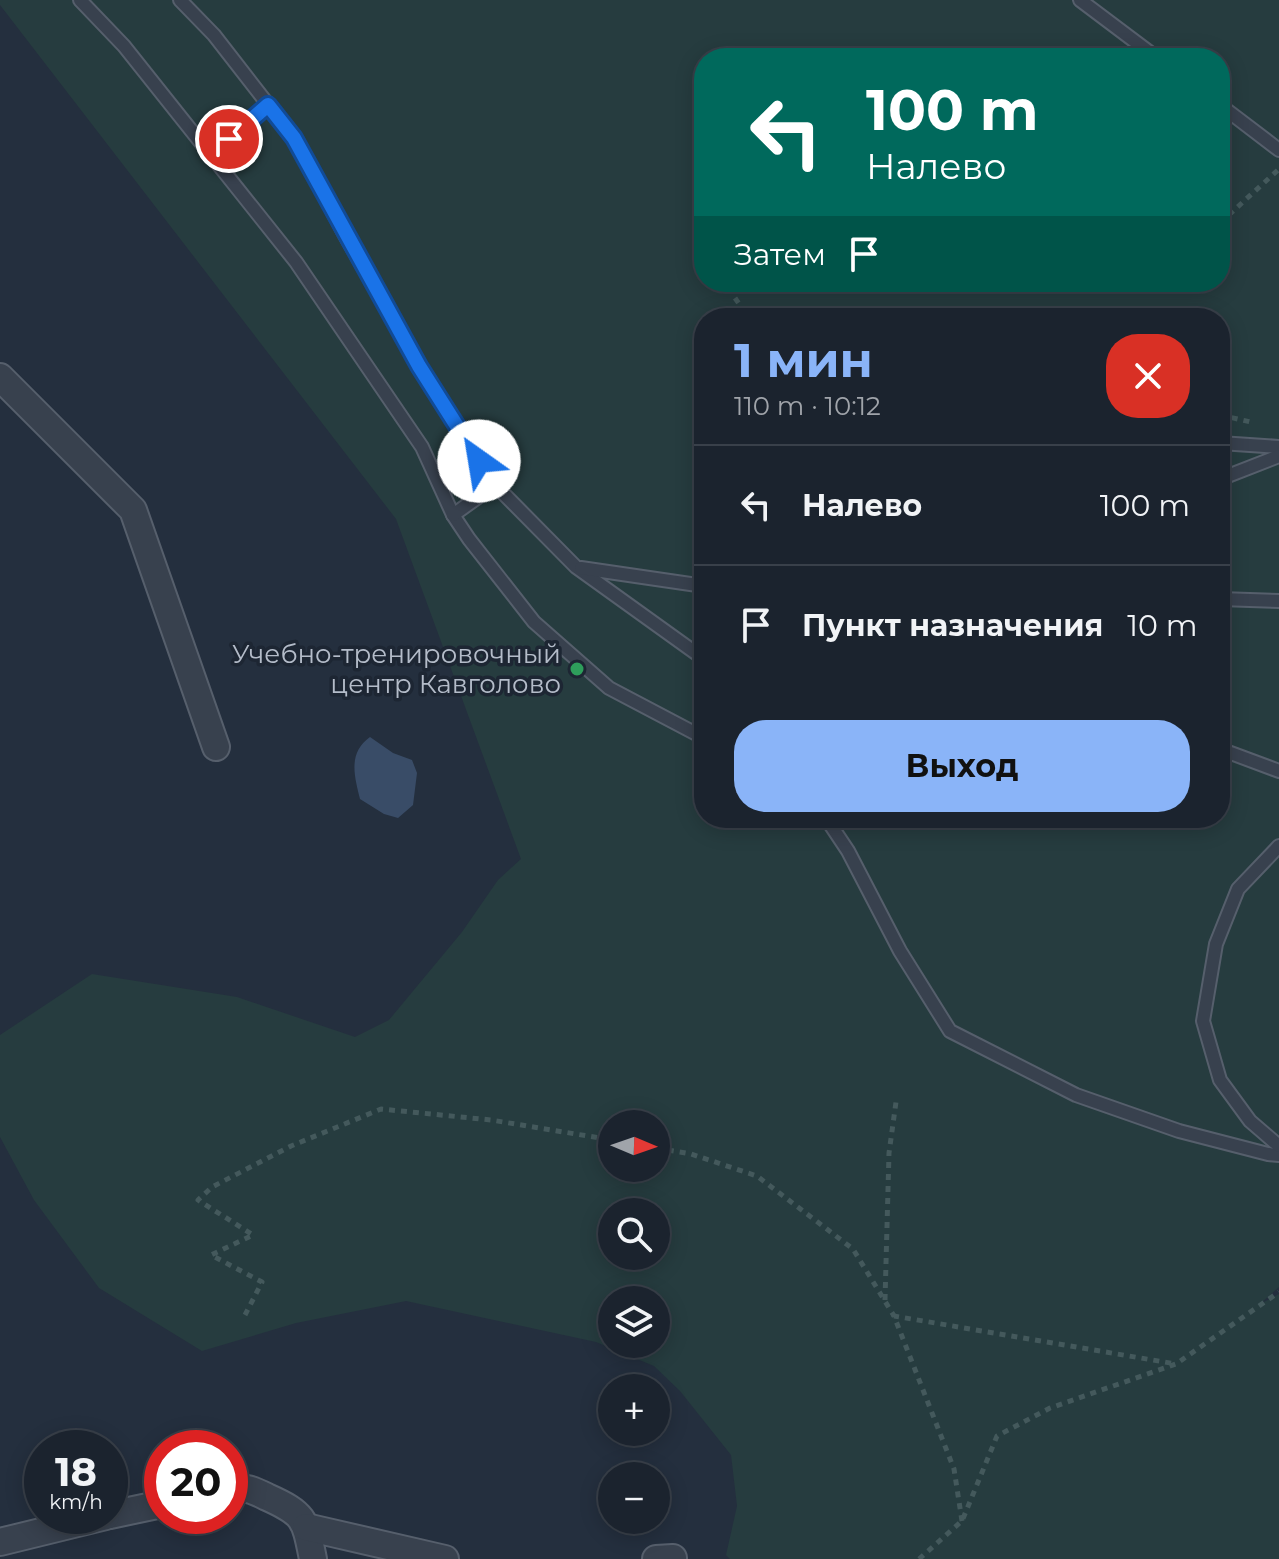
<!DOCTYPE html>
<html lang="ru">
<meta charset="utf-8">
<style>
body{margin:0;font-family:Montserrat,sans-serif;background:#242b36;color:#f1f3f6;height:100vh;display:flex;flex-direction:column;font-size:30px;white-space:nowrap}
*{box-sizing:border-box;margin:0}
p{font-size:26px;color:#a0a4aa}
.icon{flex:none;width:44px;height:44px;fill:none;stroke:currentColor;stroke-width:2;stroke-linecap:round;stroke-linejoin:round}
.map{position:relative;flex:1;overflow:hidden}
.sheet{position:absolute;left:694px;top:308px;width:536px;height:520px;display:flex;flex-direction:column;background:#1b232e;border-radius:32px;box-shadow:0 4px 20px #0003,0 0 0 2px #39404a}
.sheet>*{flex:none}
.top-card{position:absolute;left:694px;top:48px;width:536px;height:244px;border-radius:32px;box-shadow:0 4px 20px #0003,0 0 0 2px #39404a;background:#00695c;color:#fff;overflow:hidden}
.needle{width:52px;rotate:92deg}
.controls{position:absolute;left:598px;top:1110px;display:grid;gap:16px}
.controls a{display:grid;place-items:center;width:72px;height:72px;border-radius:50%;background:#1b232e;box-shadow:0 4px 20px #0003,0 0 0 2px #39404a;font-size:40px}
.speed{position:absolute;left:24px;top:1430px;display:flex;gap:16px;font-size:40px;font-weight:700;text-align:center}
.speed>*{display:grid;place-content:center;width:104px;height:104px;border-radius:50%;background:#1b232e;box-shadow:0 4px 20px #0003,0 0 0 2px #39404a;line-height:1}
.speed small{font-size:20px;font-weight:400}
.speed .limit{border:12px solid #d22;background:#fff;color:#111}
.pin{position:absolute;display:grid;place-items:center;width:68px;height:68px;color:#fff;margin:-34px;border:4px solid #fff;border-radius:50%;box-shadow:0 2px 8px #0007}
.me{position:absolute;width:88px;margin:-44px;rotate:328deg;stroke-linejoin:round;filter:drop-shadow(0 0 6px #0008)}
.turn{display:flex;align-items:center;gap:28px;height:168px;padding:0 40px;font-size:36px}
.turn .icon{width:104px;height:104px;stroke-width:2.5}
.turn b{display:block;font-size:56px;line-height:68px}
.then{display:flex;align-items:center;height:76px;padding:0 40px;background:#0003;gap:16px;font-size:30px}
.round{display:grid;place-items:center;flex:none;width:84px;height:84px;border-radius:32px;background:#242b36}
.head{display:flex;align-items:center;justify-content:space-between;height:136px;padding:0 40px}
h1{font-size:48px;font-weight:700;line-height:60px;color:#8ab4f8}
.primary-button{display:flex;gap:16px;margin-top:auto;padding:16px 40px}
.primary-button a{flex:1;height:92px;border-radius:32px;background:#8ab4f8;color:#111;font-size:32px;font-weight:700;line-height:92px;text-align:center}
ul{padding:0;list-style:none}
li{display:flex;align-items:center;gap:24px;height:120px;padding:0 40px;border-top:2px solid #39404a}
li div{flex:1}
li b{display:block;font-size:30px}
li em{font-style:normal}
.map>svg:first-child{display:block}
.green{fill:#263c3f;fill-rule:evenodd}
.water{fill:#394c67}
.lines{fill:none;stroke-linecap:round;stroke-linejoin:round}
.service-casing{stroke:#565f6c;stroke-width:16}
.minor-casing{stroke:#565f6c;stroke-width:30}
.path{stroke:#44595c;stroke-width:5;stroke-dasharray:6 6;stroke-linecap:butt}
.service{stroke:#38414e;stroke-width:12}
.minor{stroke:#38414e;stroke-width:26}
.route-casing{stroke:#114b97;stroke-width:20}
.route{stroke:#1a73e8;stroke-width:14}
.leisure-dot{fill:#2e9e5b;stroke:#1d2633;stroke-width:3}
.labels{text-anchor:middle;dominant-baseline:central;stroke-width:7;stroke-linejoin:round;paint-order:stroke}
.poi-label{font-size:26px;fill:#b4bcc9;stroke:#1d2633;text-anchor:end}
</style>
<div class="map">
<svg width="1279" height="1559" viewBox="0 0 1279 1559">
<rect width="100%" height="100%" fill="#242f3e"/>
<path class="green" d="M0,0h1279v1287l-19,17 19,-10v265h-549l-4,-4 11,-49 -6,-51 -51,-64 -26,-25 -58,-24 -190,-41 -110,22 -94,28 -103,-63 -65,-88 -34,-63v-102l92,-61 145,23 118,40 34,-17 73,-88 36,-52 23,-21 -125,-340 -396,-514zM704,58h516v224h-516zM704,318h516v500h-516zM612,1124h44v44h-44zM612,1212h44v44h-44zM612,1300h44v44h-44z"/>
<path class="water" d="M370,737l23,16 19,7 5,13 -4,32 -15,13 -14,-4 -24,-15c-6,-24 -12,-46 10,-62z"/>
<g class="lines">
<g class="service-casing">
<g id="service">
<path d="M80,0l44,46 172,216 126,185 31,68 16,24 65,83 75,66 95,50"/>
<path d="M180,0l34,35 80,103 51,97 74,131 76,119 81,82 128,92"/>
<path d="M1080,0l77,58"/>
<path d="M1220,105l59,45"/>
<path d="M210,156l58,-51"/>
<path d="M1220,443l59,4"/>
<path d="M1220,479l59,-23"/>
<path d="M453,515l42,-30"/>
<path d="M581,568l123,18"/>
<path d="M1220,599l59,2"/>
<path d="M1220,749l59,22"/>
<path d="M826,818l22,33 52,100 50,80 126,64 103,36 89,23 11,1"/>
<path d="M1279,846l-41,43 -22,55 -13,77 17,59 30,41 29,25"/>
</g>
</g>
<g class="minor-casing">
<g id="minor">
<path d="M0,377l133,133 83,237"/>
<path d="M230,1490c15,-4 23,0 37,7 38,17 38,22 46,62"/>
<path d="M110,1515l52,-11"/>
<path d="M306,1527l139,32"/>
<path d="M0,1542l106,-26"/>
<path d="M656,1559l17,-1"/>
</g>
</g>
<g class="path">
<path d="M1220,223l58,-53"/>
<path d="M735,298l14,20"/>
<path d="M1220,415l35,8"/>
<path d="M656,1148l35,6 66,22 96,73 41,67"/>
<path d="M885,1300l4,-147 7,-51"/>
<path d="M245,1315l17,-33 -51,-27 42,-20 -55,-35 14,-13 79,-41 90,-37 110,11 121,20"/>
<path d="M962,1521l-8,-52 -60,-153 282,48"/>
<path d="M919,1559l43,-38 35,-85 53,-28 126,-44 103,-72"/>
</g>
<use href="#service" class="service"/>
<use href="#minor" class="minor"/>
</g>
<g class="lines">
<g class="route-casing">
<path id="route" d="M229,139l39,-34 26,33 125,228 60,95"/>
</g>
<use href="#route" class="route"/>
</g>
<circle class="leisure-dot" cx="577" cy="669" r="8"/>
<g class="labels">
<g class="poi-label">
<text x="561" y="654">Учебно-тренировочный<tspan x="561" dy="30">центр Кавголово</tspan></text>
</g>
</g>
</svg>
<div class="controls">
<a><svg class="needle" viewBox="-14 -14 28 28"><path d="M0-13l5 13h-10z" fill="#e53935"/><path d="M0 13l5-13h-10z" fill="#a0a4aa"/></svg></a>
<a><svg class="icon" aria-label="search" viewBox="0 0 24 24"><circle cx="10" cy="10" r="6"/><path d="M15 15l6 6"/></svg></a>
<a><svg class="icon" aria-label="layers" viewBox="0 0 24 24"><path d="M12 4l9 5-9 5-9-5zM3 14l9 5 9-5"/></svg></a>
<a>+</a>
<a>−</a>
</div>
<div class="speed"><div>18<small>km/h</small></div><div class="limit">20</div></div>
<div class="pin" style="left:229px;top:139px;background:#d93025"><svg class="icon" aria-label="arrive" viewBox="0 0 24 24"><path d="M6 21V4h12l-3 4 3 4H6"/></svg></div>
<svg class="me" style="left:479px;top:461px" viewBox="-20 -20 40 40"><circle r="19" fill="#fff"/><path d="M0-13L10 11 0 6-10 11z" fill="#1a73e8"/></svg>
<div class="top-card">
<div class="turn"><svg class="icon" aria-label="left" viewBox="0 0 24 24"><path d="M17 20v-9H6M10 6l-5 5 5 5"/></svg><div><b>100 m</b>Налево</div></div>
<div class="then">Затем<svg class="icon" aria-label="arrive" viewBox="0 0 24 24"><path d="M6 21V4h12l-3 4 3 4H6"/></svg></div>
</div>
<section class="sheet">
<div class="head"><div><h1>1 мин</h1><p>110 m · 10:12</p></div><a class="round" style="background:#d93025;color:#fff"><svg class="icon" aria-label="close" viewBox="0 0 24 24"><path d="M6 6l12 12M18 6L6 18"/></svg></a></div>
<ul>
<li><svg class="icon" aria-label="left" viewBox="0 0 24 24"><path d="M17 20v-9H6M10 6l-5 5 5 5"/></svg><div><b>Налево</b></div><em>100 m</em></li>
<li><svg class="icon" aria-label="arrive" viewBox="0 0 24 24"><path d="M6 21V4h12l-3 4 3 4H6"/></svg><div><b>Пункт назначения</b></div><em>10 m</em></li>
</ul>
<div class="primary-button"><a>Выход</a></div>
</section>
</div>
